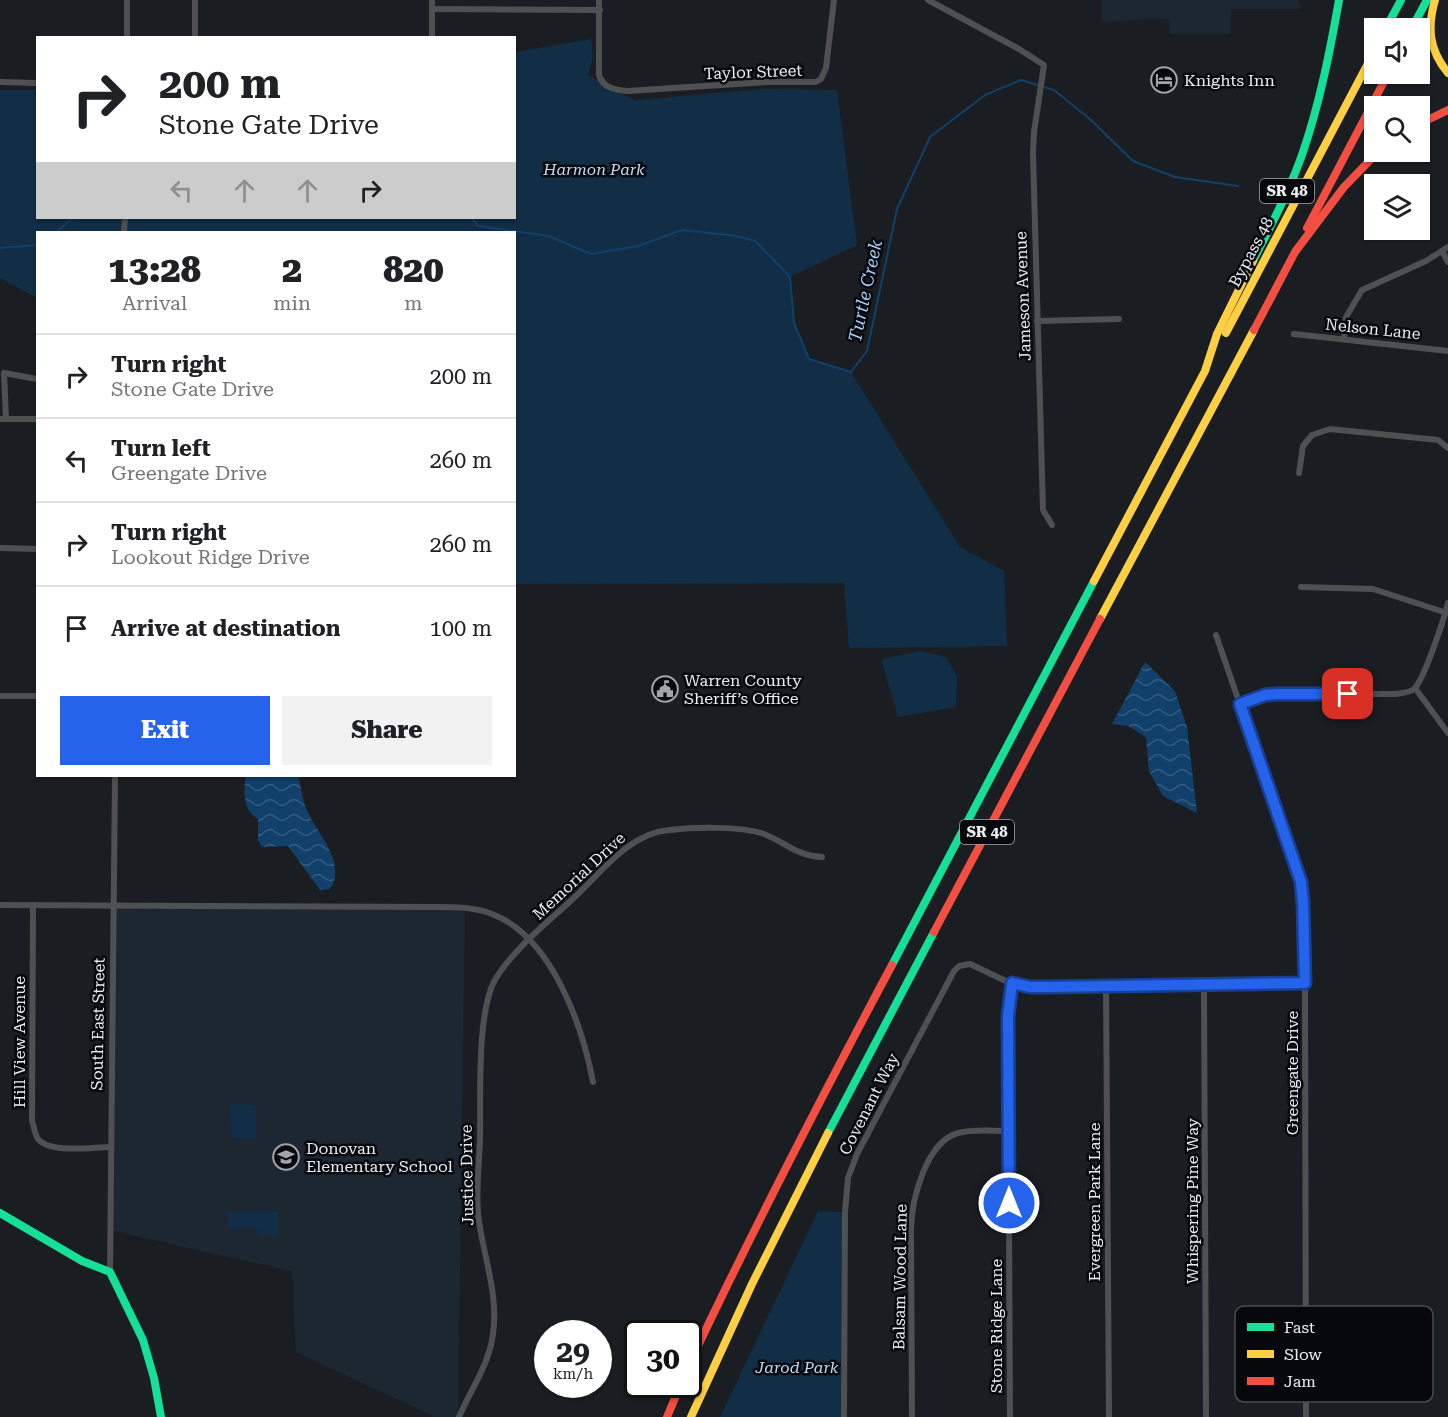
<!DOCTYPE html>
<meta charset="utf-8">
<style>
body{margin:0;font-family:"Roboto Serif",serif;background:#f2f2f2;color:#202124;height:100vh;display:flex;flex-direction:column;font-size:22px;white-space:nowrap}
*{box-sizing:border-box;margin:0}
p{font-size:20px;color:#757577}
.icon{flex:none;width:33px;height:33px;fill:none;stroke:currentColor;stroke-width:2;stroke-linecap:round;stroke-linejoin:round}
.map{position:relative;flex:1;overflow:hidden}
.details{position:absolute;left:36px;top:231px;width:480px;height:546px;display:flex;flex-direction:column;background:#fff;border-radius:0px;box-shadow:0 2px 4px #0004}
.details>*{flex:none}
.banner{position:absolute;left:36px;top:36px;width:480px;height:183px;border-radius:0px;box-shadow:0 2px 4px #0004;background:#fff;color:#202124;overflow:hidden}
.controls{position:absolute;left:1364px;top:18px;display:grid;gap:12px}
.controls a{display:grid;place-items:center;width:66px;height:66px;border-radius:0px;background:#fff;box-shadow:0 2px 4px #0004;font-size:30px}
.speed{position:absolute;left:534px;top:1320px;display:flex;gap:12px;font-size:30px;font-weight:700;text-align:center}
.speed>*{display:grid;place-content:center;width:78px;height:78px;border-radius:50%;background:#fff;box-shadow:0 2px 4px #0004;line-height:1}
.speed small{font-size:15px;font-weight:400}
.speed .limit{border:3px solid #111;border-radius:9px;background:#fff;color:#111}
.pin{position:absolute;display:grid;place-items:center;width:51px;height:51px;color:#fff;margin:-26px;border-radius:12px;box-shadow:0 3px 9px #0006}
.me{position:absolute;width:66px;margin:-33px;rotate:0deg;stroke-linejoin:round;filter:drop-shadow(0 0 4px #0008)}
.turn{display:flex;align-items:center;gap:21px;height:126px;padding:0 24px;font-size:27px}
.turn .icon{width:78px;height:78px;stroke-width:2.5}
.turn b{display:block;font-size:42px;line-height:51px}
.lanes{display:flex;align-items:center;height:57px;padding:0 24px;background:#0003;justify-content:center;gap:30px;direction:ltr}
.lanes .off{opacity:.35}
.eta{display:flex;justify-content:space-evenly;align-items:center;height:102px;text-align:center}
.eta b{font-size:36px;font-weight:800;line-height:42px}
.cta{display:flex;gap:12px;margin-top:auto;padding:12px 24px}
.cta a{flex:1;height:69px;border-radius:0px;background:#2563eb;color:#fff;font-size:24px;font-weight:800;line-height:69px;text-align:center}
.cta a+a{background:#f2f2f2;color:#202124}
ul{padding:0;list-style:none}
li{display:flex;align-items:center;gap:18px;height:84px;padding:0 24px;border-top:2px solid #e0e0e0}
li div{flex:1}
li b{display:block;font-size:22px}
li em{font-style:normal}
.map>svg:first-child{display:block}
.built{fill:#1c2732}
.green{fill:#122d46}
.water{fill:url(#water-waves)}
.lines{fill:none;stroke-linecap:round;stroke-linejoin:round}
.stream{stroke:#11406a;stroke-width:2}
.street{stroke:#4f5052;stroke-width:6}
.fast{stroke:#16e098;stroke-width:8}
.slow{stroke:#ffcf43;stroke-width:8}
.jam{stroke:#f24e42;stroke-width:8}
.route-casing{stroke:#184099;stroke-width:15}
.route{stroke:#2563eb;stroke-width:10}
.labels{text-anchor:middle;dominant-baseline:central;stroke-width:5;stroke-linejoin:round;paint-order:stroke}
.shield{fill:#06080b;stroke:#a5a9ae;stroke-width:1.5}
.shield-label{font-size:15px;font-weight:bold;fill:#e9eef4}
.street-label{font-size:16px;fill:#e9eef4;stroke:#06080b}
.poi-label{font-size:16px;fill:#e9eef4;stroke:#06080b;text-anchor:start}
.park-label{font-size:16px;font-style:italic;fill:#c0dbf8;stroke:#06080b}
.water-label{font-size:18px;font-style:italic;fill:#a5cdf9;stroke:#06080b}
.key{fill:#06080b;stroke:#4a4d51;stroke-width:1.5}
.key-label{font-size:16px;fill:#e9eef4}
</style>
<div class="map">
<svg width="1448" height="1417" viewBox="0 0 1448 1417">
<defs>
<pattern id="water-waves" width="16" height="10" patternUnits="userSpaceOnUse" patternTransform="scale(1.5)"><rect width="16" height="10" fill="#11406a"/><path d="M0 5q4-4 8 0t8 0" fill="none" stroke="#345c80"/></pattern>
</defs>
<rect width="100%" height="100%" fill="#1a1e22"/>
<g class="built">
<path d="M1102,0h197l1,9h-69v25h-62v-15l-67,2z"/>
<path d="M113,906l352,2 -7,509h-23l-139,-65 -4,-81 -183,-41z"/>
</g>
<g class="green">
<path d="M591,39l2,18 -5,18 46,25 131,-11 72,1 20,155 -67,32 4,46 15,36 42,13 109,175 44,24 3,75 -158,2 -5,-65 -329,1 -1,-352h-476l-1,66 -37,-20v-188h37l1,128h476l1,-166z"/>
<path d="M921,651l25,6 11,19 -1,31 -58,10 -17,-58z"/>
<path d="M229,1103l26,2 2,34 -25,-1z"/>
<path d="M228,1211l50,1v23h-20l-1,-7h-30z"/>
<path d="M818,1211l27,1v205h-125z"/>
</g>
<g class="water">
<path d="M1145,662l30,29 12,36 10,86 -34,-17 -14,-25 -3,-34 -18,-11 -16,-2z"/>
<path d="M246,776h52c3,10 4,22 8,32 9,24 42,54 24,81l-10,1 -32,-44 -26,1 -4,-7v-21c-15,-8 -15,-28 -12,-43z"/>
</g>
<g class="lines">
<g class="stream">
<path d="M472,218l6,8 70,10 43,18 47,-8 44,-16 54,6 19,5 35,36 4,46 15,36 42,13 16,-21 30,-142 33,-72 55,-42 36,-15 33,10 37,30 42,41 42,16 63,9"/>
<path d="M56,232l17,-14"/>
<path d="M0,248l38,-3"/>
</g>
<g class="street">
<path d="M432,0v38"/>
<path d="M599,0v75c4,13 16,15 29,16l138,-9h50l5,-3 5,-11 8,-68"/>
<path d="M928,0l91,49 25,16 -10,67 -1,21 10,357 9,15"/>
<path d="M432,9l168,1"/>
<path d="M127,38v-38"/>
<path d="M195,38v-38"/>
<path d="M0,82l38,1"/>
<path d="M124,232l1,-14"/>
<path d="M1442,251l6,11"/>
<path d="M1037,321l82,-2"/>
<path d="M1294,334l154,17"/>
<path d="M1344,339l2,-22 16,-27 64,-29 22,-14"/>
<path d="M0,419h38"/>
<path d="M6,419l-2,-46 33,6"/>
<path d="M1299,473l4,-27 9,-11 18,-6 108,11 10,8"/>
<path d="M0,548l38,1"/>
<path d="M1301,587l72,2 74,24"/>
<path d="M1216,635l85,247 4,101 1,434"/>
<path d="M1415,688l33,45"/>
<path d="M0,696h38"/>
<path d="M1240,704l25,-9 12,-1h118c6,-1 14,-1 19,-5 10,-9 30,-70 34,-86"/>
<path d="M0,905l437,2c18,0 37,0 55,7 59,22 90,110 101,168"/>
<path d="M33,905l-1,216c2,5 3,14 6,18 12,15 55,8 72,8"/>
<path d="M1106,986l3,431"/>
<path d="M1204,986l2,431"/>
<path d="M110,1272l5,-496"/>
<path d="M459,1417c12,-28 30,-52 34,-83 6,-42 -11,-81 -15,-121 -2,-24 1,-49 2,-73 1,-41 -4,-129 16,-162 20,-32 55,-58 82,-84 26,-25 53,-61 91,-64 25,-3 72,-4 95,4 23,9 30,21 58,23"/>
<path d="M844,1417l1,-205 3,-34 9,-24 97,-183 5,-5 11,-2 38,18 22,5 275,-4"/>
<path d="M912,1417l-1,-189c1,-29 15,-86 47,-95 15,-4 34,-2 51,-2"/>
<path d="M1010,1417l-2,-401 4,-33"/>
</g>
<g class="fast">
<path d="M1386,28l15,-28"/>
<path d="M1412,28l15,-28"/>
<path d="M1253,261c18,-36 37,-71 50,-109 17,-50 27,-101 36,-152"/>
<path d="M892,965l202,-384"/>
<path d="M828,1133l106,-201"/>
<path d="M0,1213l82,48 28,11 33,68 11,38 7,39"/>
</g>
<g class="slow">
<path d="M1435,0c-8,28 -6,50 13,73"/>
<path d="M1226,333l148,-281"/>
<path d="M1094,581l111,-210 12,-37 36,-73"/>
<path d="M1100,619l154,-289"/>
<path d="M691,1417l61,-133 76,-151"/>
</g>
<g class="jam">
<path d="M1419,124l29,-14"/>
<path d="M1307,228l81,-154"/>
<path d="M1254,330l41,-78 49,-65 34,-35"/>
<path d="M934,932l166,-313"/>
<path d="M688,1367c64,-136 133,-269 204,-402"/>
<path d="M667,1417l14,-33"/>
</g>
</g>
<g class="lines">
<g class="route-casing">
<path id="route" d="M1009,1203l-1,-187 4,-33 18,4h16l259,-4 -2,-80 -2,-21 -61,-178 25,-9 12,-1h71"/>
</g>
<use href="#route" class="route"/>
</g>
<defs>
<g id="hotel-ring" transform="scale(1.35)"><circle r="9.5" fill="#06080b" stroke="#a1a5aa" stroke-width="1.5"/><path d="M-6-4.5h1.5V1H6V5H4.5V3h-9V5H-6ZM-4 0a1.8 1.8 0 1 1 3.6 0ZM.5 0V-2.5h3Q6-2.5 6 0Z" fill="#a1a5aa"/></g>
<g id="civic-ring" transform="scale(1.35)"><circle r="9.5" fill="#06080b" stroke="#a1a5aa" stroke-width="1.5"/><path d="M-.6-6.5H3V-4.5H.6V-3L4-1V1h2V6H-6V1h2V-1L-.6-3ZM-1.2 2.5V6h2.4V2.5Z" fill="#a1a5aa"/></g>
<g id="school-ring" transform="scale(1.35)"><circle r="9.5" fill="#06080b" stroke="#a1a5aa" stroke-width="1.5"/><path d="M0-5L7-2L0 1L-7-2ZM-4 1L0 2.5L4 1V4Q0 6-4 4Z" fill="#a1a5aa"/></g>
</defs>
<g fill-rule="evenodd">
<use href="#hotel-ring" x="1164" y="80"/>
<use href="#civic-ring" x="665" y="689"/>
<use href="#school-ring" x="286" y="1157"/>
</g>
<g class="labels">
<g class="shield">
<rect x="1260" y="179" width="54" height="24" rx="4.5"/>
<rect x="960" y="820" width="54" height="24" rx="4.5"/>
</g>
<g class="shield-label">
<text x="1287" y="191">SR 48</text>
<text x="987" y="832">SR 48</text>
</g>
<g class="street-label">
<text transform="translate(753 72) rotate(-2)">Taylor Street</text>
<text transform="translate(1251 252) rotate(-62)">Bypass 48</text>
<text transform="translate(1023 296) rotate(-92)">Jameson Avenue</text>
<text transform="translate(1373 329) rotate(6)">Nelson Lane</text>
<text transform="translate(579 876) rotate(-43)">Memorial Drive</text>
<text transform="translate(98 1024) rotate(-89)">South East Street</text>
<text transform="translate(19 1042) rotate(-90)">Hill View Avenue</text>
<text transform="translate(1292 1073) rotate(-90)">Greengate Drive</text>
<text transform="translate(869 1104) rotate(-63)">Covenant Way</text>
<text transform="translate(467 1175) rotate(-91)">Justice Drive</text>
<text transform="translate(1192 1201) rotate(-90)">Whispering Pine Way</text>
<text transform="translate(1094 1202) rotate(-90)">Evergreen Park Lane</text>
<text transform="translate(900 1277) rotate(-89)">Balsam Wood Lane</text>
<text transform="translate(996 1326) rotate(-90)">Stone Ridge Lane</text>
</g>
<g class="poi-label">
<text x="1184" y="80">Knights Inn</text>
<text x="684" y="680">Warren County<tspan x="684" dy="18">Sheriff’s Office</tspan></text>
<text x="306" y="1148">Donovan<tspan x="306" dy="18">Elementary School</tspan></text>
</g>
<g class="park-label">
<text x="594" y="169">Harmon Park</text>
<text x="797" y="1367">Jarod Park</text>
</g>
<g class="water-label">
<text transform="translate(865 291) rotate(-78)">Turtle Creek</text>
</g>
</g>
<rect x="1235" y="1306" width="198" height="96" rx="9" class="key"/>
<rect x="1247" y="1323" width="27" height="8" fill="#16e098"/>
<rect x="1247" y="1350" width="27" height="8" fill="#ffcf43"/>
<rect x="1247" y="1377" width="27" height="8" fill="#f24e42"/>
<g class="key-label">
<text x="1284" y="1333">Fast</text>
<text x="1284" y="1360">Slow</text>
<text x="1284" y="1387">Jam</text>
</g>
</svg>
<div class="controls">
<a><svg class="icon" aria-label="sound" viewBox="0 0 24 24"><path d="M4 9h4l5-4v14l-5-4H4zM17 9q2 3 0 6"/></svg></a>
<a><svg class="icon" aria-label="search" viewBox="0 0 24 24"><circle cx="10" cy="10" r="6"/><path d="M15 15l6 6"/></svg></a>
<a><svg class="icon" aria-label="layers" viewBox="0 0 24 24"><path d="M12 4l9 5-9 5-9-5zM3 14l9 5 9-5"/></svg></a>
</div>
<div class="speed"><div>29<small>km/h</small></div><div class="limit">30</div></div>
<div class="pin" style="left:1348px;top:694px;background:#d93025"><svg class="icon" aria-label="arrive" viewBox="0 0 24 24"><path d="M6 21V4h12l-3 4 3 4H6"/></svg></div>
<svg class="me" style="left:1009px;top:1203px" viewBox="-20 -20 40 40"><circle r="17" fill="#2563eb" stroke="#fff" stroke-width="3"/><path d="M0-11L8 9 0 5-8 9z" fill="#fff"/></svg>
<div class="banner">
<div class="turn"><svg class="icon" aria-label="right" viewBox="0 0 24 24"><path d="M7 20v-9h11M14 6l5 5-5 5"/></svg><div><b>200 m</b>Stone Gate Drive</div></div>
<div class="lanes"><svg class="icon off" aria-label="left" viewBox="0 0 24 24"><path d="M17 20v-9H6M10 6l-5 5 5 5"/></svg><svg class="icon off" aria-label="ahead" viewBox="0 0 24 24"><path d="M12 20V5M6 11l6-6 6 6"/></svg><svg class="icon off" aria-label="ahead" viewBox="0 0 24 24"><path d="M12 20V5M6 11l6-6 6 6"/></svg><svg class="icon" aria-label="right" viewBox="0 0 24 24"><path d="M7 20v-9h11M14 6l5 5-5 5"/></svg></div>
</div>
<section class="details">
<div class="eta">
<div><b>13:28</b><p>Arrival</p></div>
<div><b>2</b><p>min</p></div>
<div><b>820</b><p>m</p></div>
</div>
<ul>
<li><svg class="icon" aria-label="right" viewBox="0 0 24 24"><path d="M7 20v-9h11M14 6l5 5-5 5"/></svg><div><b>Turn right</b><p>Stone Gate Drive</p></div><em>200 m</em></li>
<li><svg class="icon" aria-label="left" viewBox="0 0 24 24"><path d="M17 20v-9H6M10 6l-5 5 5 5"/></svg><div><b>Turn left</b><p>Greengate Drive</p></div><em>260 m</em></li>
<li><svg class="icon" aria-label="right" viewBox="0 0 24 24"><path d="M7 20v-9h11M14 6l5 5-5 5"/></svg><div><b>Turn right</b><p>Lookout Ridge Drive</p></div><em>260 m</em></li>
<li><svg class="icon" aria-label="arrive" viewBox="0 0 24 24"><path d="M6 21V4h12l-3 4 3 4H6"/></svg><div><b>Arrive at destination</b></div><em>100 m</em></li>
</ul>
<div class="cta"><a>Exit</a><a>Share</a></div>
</section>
</div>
